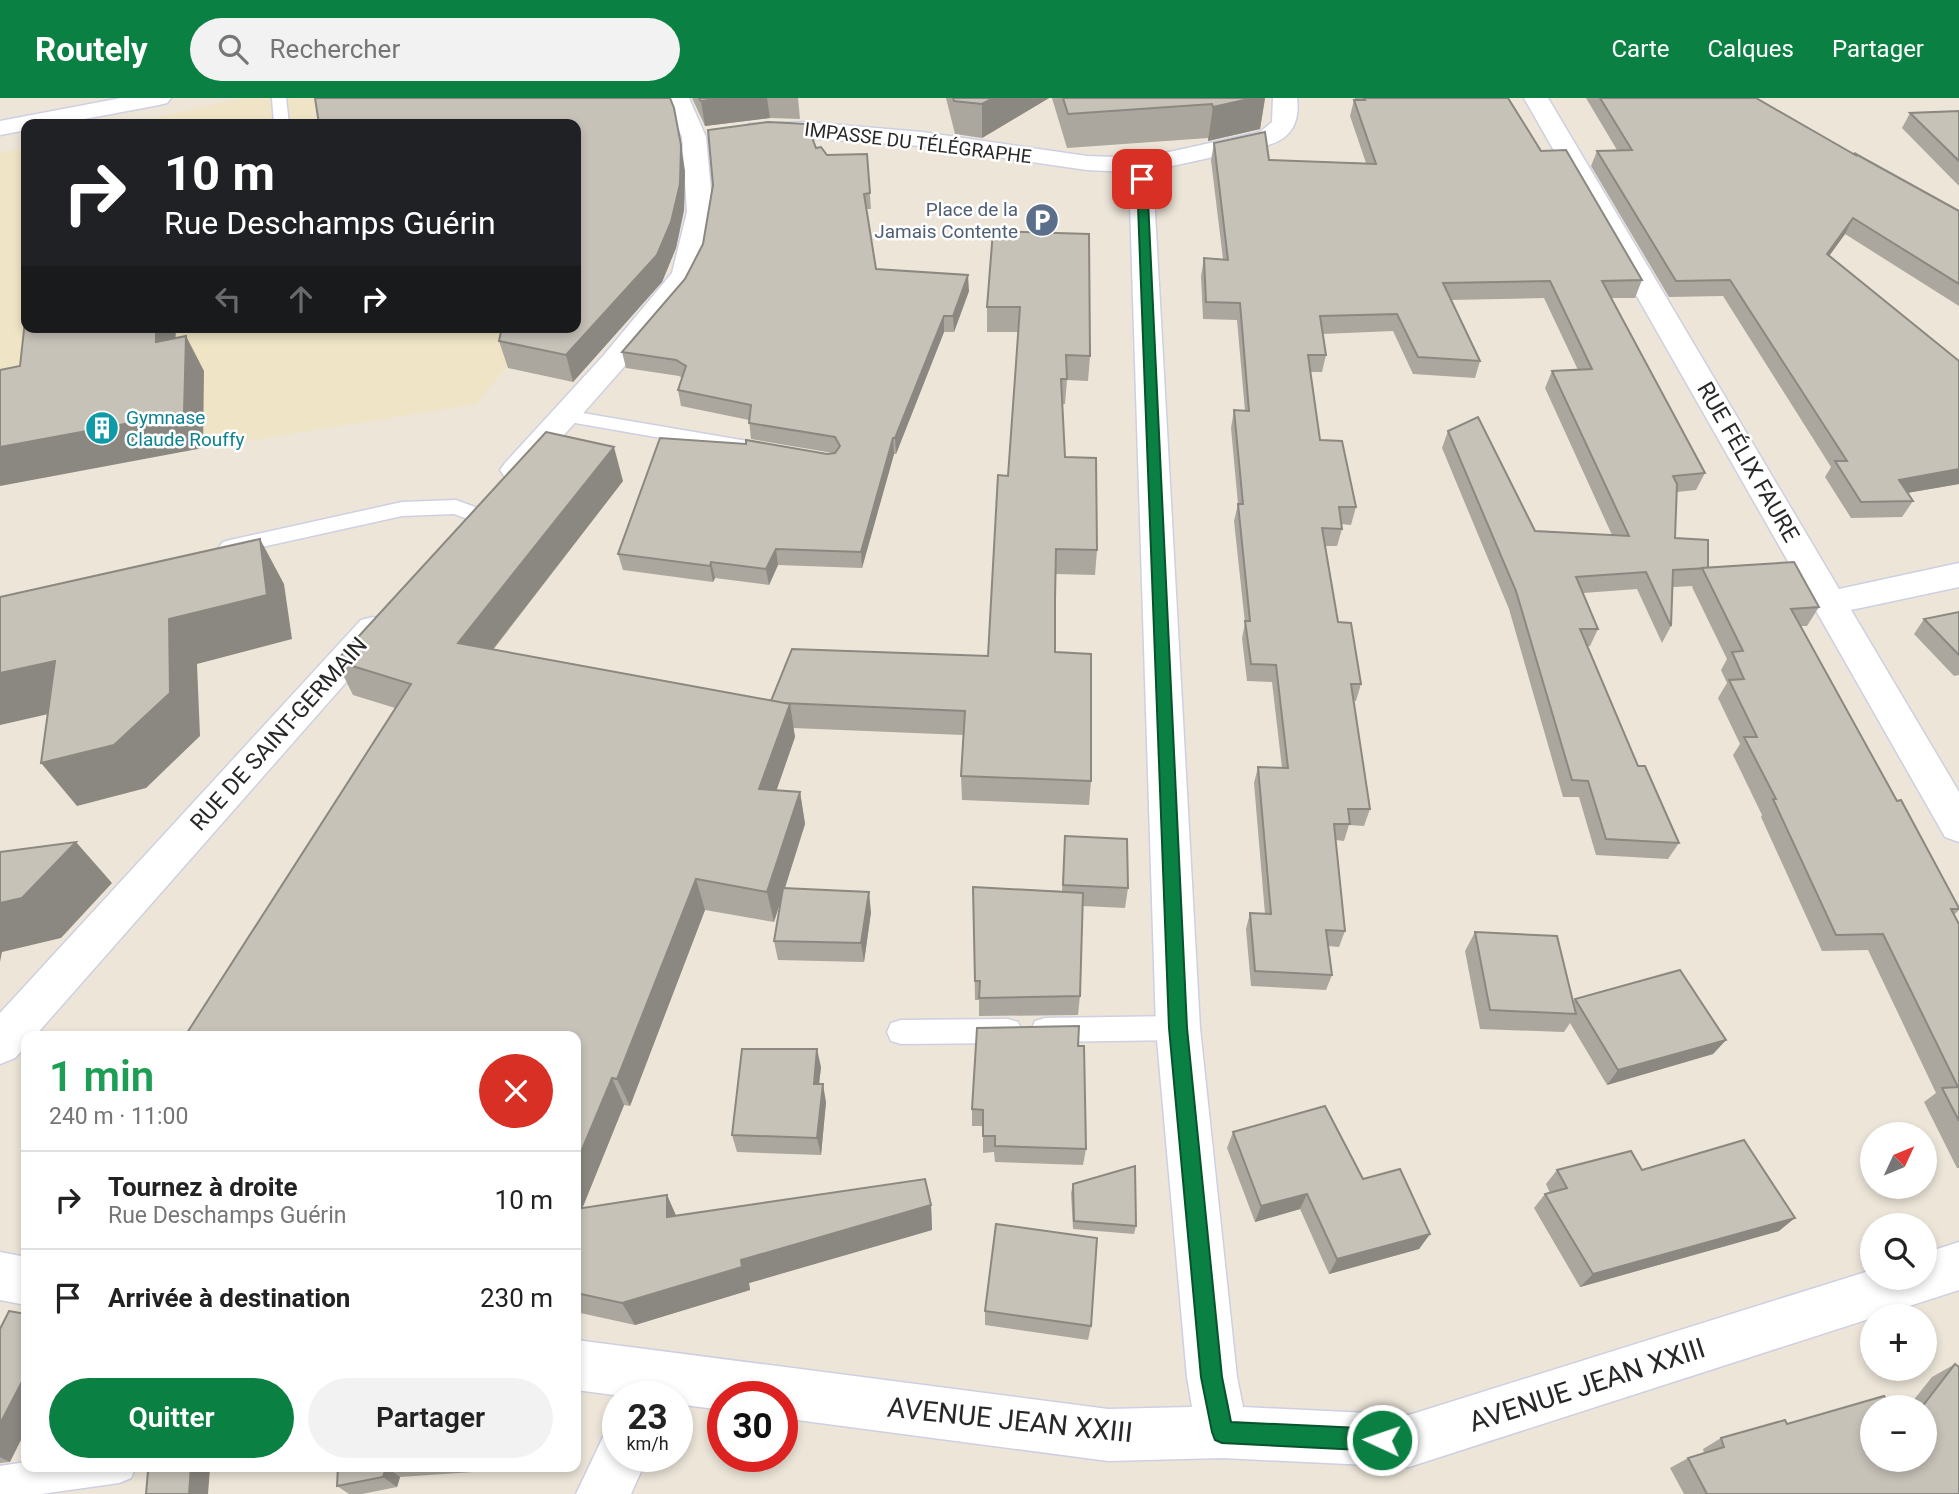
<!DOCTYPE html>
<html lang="fr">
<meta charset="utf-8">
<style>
body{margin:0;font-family:Roboto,sans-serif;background:#f2f2f2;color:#222;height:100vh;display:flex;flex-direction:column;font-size:26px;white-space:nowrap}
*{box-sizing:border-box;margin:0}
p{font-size:23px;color:#767676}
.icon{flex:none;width:38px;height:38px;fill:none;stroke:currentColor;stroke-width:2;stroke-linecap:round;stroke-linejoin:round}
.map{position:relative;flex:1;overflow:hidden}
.drawer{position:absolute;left:21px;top:933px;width:560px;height:441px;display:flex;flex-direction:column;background:#fff;border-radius:14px;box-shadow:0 4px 10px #0003}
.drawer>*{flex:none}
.top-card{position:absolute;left:21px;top:21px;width:560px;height:214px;border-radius:14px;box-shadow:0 4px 10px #0003;background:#202124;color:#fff;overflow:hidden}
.needle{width:46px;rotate:46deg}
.fabs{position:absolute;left:1860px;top:1024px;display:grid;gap:14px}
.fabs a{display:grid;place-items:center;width:77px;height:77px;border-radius:50%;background:#fff;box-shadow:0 4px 10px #0003;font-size:35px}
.speed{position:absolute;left:602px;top:1283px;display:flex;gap:14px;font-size:35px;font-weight:700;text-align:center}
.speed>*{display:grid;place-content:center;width:91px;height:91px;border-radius:50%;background:#fff;box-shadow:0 4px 10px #0003;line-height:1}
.speed small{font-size:18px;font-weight:400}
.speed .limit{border:10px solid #d22;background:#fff;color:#111}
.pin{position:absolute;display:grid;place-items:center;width:60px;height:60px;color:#fff;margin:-30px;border-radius:14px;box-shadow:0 4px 10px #0006}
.me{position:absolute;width:77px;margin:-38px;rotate:273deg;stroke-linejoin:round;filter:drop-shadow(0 0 5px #0008)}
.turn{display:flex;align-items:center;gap:24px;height:147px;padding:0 28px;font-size:32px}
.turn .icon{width:91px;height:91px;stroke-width:2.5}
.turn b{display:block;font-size:49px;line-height:60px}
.lanes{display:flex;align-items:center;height:66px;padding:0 28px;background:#0003;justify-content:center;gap:35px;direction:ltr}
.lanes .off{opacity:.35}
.round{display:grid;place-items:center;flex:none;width:74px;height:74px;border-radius:37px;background:#f2f2f2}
.head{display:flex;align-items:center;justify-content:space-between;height:119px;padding:0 28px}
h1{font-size:42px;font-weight:600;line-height:52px;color:#1e9e55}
.primary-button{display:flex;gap:14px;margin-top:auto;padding:14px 28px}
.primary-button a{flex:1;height:80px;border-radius:42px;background:#0b8043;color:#fff;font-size:28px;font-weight:600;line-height:80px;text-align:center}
.primary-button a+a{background:#f2f2f2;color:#222}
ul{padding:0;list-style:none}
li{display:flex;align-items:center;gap:21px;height:98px;padding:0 28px;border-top:2px solid #e0e0e0}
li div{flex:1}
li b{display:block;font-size:26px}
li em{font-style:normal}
header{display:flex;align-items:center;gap:42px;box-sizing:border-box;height:98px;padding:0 35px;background:#0b8043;color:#fff}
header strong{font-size:33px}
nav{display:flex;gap:38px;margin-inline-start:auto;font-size:24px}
.search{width:490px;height:63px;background:#f2f2f2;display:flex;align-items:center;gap:18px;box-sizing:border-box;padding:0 24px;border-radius:38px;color:#767676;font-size:26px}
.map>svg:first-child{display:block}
.education{fill:#efe5c6}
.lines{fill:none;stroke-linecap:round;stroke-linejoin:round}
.lane-casing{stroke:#ced0e2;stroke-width:3}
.street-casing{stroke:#ced0e2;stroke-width:3}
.lane{fill:#fff;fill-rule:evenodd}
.street{fill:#fff;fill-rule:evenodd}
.wall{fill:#aba79e}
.shaded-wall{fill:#8b8881}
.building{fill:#c7c2b8;stroke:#8b8881;stroke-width:2}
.route{fill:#0b8043;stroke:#07532c;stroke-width:2}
.labels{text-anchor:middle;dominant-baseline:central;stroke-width:5;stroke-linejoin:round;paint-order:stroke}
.far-street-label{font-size:19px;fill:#282828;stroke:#fff}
.far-service-label{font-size:19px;fill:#4e5e75;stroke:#fff;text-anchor:end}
.far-culture-label{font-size:19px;fill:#0d838f;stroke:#fff;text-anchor:start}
.street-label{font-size:23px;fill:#282828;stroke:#fff}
.near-street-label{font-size:28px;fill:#282828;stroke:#fff}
</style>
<header>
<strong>Routely</strong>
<div class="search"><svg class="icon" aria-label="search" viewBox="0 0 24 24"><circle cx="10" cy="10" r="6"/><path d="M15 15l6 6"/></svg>Rechercher</div>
<nav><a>Carte</a><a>Calques</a><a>Partager</a></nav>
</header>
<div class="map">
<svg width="1959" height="1396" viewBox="0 0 1959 1396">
<rect width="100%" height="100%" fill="#ece5d8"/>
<g class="education">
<path d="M244,0h71l7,26h-195z"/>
<path d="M26,49v180h481l-1,41 -30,36 -273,44 -203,-40v-255z"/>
</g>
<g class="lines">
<g class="lane-casing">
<g id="lane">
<path d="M272,0h14l3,26h-15z"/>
<path d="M565,312l188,32 7,2 3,4 -3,4 -7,2 -195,-34 -3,-4 3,-4z"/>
<path d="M456,402l27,10 3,5 -3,5 -7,2 -22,-8 -52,2 -172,38 -7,-2 -4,-5 4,-5 7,-2 172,-38z"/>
<path d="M1178,918l10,3 4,9 -4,9 -10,3 -133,2 -10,-3 -4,-9 4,-9 10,-3z"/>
<path d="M1008,921l10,3 4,9 -4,9 -10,3 -107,1 -10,-3 -4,-9 4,-9 10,-3z"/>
<path d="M26,1364v4h110l-5,12 -12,5 -78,11h-41v-28z"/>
</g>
</g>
<g class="street-casing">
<g id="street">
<path d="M121,0h50l-4,5 -8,2 -101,19h-32v6l-26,5v-14z"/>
<path d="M665,0h24l17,39 7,75 -14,62 -76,94 -96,109 -11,3 -11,-3 -5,-7 5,-7 98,-107 69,-83 15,-61 -5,-75z"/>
<path d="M1273,0h24c3,23 -5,41 -29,47l-114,25v24l46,834 37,349 6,30 166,8 463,-145v8h53v-25l34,-11v48l-550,177 -187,-9 -114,3 -326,-43v-22h-59v14l-46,-6v-8h-55l-46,-6v-50l532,69 84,-2 -5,-30 -31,-349 -27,-856 -42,-2 -165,-24 -173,-12 -3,-5 3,-5 57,-2 116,10 165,24 55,2 118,-26 12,-10z"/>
<path d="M1524,0h24l291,491 120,-26v24l-108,23 108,182v50l-14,-5z"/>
<path d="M373,519l12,3 5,9 -5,9 -350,398h-9v10l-11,12 -15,6v-51l361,-393z"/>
<path d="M0,1154l26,5v48l-26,-5z"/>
<path d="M618,1333v25h30l-17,38h-55l27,-57z"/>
</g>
</g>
<use href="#lane" class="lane"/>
<use href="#street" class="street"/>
</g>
<g class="wall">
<path d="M692,0h106l2,21 -30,-1 -65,8z"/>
<path d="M946,0h103l-67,40 -27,-4z"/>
<path d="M1052,0h213l-5,31 -52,12v-3l-141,10z"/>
<path d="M1355,0h153l33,53 101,129 -7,18h-24l94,175 -9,17 -19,2 -2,46 33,30 111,39 -12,19h-6l96,175 62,107v2l-5,5 5,9v244h-2l-33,-66 12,-9 -68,-143 -46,1 -61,-134 1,-2 -29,-60 7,-11 -22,-46 9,-15 -6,-13 6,-11 -35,-72 1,-1 -20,1 -2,39 -9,17 -25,-54 -54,4 15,36 -8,17h-3l51,120 41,77 -11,16 -72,-4 -17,-58h-16l-54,-188 -67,-161 6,-17 87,100 77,4 -67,-147 7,-17 26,-1 -34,-72 -93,2 29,61 -5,17 -62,-4 -20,-43 -71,3 4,21 -4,17h-12l10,68 36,67 -5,18 -10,-1 1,5 -5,17h-12l13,76 23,62 -5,17h-3l17,108 -6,17 -15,-1 -5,16 -8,-1 9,91 -6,16 -11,-1 4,29 -6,15 -75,-4 -5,-57 4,-16 15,1 -11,-131 4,-16 24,1 -10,-86 -25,-1 -5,-43 3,-15 -11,-102 4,-17 -7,-76 3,-18 11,1 -8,-91 -34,-1 -2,-43 3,-18 19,1 -12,-99 3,-17 55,17 97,3 -16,-47 4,-16h1z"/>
<path d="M1586,0h170l97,56 1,-1 105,58v95l-114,-72 -16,22 130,228 -52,9 6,8 -11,16 -51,1 -26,-41 6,-10 -108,-171 -54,1 -78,-131 6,-15 20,-1z"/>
<path d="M1959,13v75l-57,-58 8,-15z"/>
<path d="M576,26l109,47 -1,39 -8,38 -14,34 -89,100 -65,-14 -9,-27z"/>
<path d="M816,50l11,7 40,-1 4,55h-5l10,60 93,22 -15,41h-10l-48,122h-2l-32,114 -84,-3 -9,20 -54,-7 -2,4 -90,-12 -5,-16 209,-100 6,-1 -82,-14 -2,-19 -68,-14 -3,-16 4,-12 -3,-2 -53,-8 -4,-16z"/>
<path d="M993,133l97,125 -2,25 -21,-1 -2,24h-3l3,53 32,93 -2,25 -40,-1v78l36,129 -2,24 -127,-5 -1,-24 2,-41 -170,-7 2,9 -19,53 24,2 5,32 -20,64 86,24 -7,50 -86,-2 -4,-19 7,-42 -7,23 -69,-12 -75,196 -6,-1 -42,103 85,-13 9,21 255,-11 1,25 -183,53 1,7 -115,35 -59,-13v-276l-181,-328 -42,-13 -17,-34 287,-180 -130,169 278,51 217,-45 20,-180 10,-144h-31v-25z"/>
<path d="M1959,514v63l-5,1 -40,-42 10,-15z"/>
<path d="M1065,738l63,52 -3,20 -42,-2 -3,90 -2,19 -99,1v-16h-4l-2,-113 89,4z"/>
<path d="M1475,834l98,70 2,-3 151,41 -13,14 -106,31 -37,-62 -6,9 -84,-3 -15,-78z"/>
<path d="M1078,948l8,103 -3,16 -88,-3 -1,-10 -11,1v-27h-11v-17z"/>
<path d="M821,969l-2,17 7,18 -5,53 -84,-3 -5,-17z"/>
<path d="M1233,1034l130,47 67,55 -11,15 -90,25 -29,-65 -45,13 -28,-74z"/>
<path d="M1557,1072h85l137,61 -199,56 -46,-79 11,-14 5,-1 -4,-9z"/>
<path d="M1073,1086l63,42 -2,8 -61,-5 -2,-36z"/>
<path d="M985,1213l106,15 -3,14 -103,-15z"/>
<path d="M0,1231l10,133 -10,1z"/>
<path d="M1955,1266l4,130h-275l-14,-26 18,-10 16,-5 -1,-4 18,-11 66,-14 138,36v-53h-17l24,-30z"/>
<path d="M338,1368h180l-1,3 -117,8 -3,10 -35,7h-13l-12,-8z"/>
</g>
<g class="shaded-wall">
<path d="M723,0h44l3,20 -65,8 -4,-25z"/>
<path d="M993,0h56l-67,40v-34z"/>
<path d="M1253,0h12l-5,31 -52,12 5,-34z"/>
<path d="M681,47l4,26 -1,39 -8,38 -14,34 -89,100 -7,-27z"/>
<path d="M1853,120l-8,16 -26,36 8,-16z"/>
<path d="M968,177l1,16 -15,41 -1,-16z"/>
<path d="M944,218v16l-48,122 -1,-16z"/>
<path d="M156,229h20l-2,49 -18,-34z"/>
<path d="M186,238l18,35 -1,77 -203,38v-39z"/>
<path d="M893,340l1,16 -32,114 -1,-16z"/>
<path d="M614,349l9,34 -151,195 -14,-33z"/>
<path d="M1959,371v15l-70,12 10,-16z"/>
<path d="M260,441l24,45 8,55 -95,25 3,72 -54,52 -69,18 -36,-43 128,-144z"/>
<path d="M776,451l2,16 -9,20 -3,-16z"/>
<path d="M711,464l4,16 -2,4 -3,-16z"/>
<path d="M55,563l33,44 -88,20v-52z"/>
<path d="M790,606l5,33 -29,84 -7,-32z"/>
<path d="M800,694l5,32 -31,98 -7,-30z"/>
<path d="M76,744l36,41 -51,55 -59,14 -2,10v-59z"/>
<path d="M696,781l9,31 -75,196 -13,-27z"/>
<path d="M869,794l2,20 -7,50 -3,-19z"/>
<path d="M1726,942l-13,14 -106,31 11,-15z"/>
<path d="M817,951l4,18 -4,34 -3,-17z"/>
<path d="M612,980l12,27 -48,119v-60z"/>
<path d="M823,986l3,18 -5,53 -4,-17z"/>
<path d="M1307,1096l-7,15 -45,13 6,-16z"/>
<path d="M667,1097l11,25 -11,-3z"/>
<path d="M931,1107l1,25 -183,53 1,7 -115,35 -13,-22 119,-43z"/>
<path d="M1795,1120l-16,13 -199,56 13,-13z"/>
<path d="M1430,1136l-11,15 -90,25 8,-15z"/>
<path d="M26,1276v56l-16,32 -10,-5v-33z"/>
<path d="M191,1368h17l2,2 -2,26h-19z"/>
<path d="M386,1369l14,10 -3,10 -14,-10z"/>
</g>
<g class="building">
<path d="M315,0h355l4,10 7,37 -1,39 -9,38 -14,33 -91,100 -67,-14 3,-14h74v-203h-257z"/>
<path d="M699,0h24l-22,3z"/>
<path d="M953,0h40l-11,6 -28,-3z"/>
<path d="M1063,0h190l-40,9 -1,-3 -144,10z"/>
<path d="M1364,0h144l33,53 25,-1 76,130 -40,1 103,192 -32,3 4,8 -2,54 33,2v28l-35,2 -2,56 -25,-54 -70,5 22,52h-18l58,137h7l34,77 -73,-4 -18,-58 -16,-1 -56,-189 -68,-160 30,-14 57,114 94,5 -77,-165 40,-2 -42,-88 -107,2 37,78 -62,-4 -21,-43 -77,2 6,39h-18l12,85 22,1 14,66h-17l3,22 -20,-1 16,94 13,1 10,61h-10l19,125h-22l2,15h-16l11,107 -19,-1 6,45 -77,-4 -5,-58 21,1 -13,-147 30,1 -12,-103 -25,-1 -6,-43h5l-12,-117h5l-9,-94 15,1 -9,-108 -34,-1 -2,-44 24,2 -14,-117 51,-11 4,28 107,4 -22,-64h11z"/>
<path d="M1600,0h156l101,58 -3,-3 105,58v73l-106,-66 -26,36 132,107v108l-60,11 14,21 -52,1 -26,-41h12l-117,-181 -54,1 -79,-130 35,-1z"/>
<path d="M1959,13v50l-49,-48z"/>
<path d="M768,24l39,2 9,24 5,-1 6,8 40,-1 3,39 -6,1 12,75 92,6 -15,41h-9l-49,122h-2l-32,114 -85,-3 -10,20 -55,-7 -1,4 -92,-12 42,-116 86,6v-4l81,14 8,-1 5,-7 -5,-9 -86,-14 2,-18 -73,-15 8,-24 -10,-6 -54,-8 63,-73 18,-35 10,-59 -5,-55z"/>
<path d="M993,133l96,3 1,122 -24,-1 1,24h-6l4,78 31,1 1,92 -41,-1 -1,50v53l36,2v127l-130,-5 4,-65 -183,-8 -11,-2 21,-52 196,7 10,-181 10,1 12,-169h-33z"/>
<path d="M26,214v15h130v15l30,-6 -2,77 -184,34v-77l20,-4z"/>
<path d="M546,334l68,15 -156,196 332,61 -31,85 41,3 -33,100 -71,-13 -79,200 -5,-1 -36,86v-128h-391l226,-352 -75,-23z"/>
<path d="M260,441l7,56 -98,24 1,74 -56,52 -73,18 14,-102 -55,12v-76z"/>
<path d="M1794,464l25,45 -28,2 106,192 4,-1 58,108v1h-8l8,15v197l-17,-33 16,-1 -75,-153 -47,1 -63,-136h3l-32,-62h13l-28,-57 15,-1 -12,-27 11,-1 -41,-83z"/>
<path d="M1959,514v43l-35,-36z"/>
<path d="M1065,738l62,3 1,49 -65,-3z"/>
<path d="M76,744l-54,56 -22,5v-51z"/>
<path d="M973,789l110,6 -3,103 -101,2 1,-17h-5z"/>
<path d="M783,790l86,4 -8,51 -87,-2z"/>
<path d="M1475,834l82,4 19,78 -86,-4z"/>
<path d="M1680,872l46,70 -108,30 -43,-71z"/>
<path d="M1079,928l-1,20h6l2,103 -91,-3v-10h-12v-26l-11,-1 5,-81z"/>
<path d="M742,951h75l-3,35h9l-6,54 -85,-3z"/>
<path d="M1325,1008l38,73 37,-10 30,65 -93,25 -30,-65 -46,12 -28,-74z"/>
<path d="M1744,1042l51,78 -202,56 -48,-80 22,-6 -10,-18 74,-19 11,19z"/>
<path d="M1135,1068l1,60 -62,-5 -1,-37z"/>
<path d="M925,1081l6,26 -190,55 1,7 -120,36 -46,-10v-84l91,-14v22z"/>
<path d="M996,1126l101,14 -6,88 -106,-15z"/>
<path d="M9,1213l17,3v60l-26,50v-95z"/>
<path d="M1955,1266l4,3v127h-252l-19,-36 36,-11 -3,-9 64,-18 2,4 97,-28 7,11h-19v53h53v-53h-3z"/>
<path d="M163,1368h28l-2,28h-43l2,-23z"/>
<path d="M338,1368h52l-4,1 -3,10 -46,9z"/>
</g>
<path class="route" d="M1142,78l5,3 40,849 35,349 9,45 151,7 8,3 3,8 -3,8 -8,3 -160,-8 -7,-3 -3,-8 -11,-55 -32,-349 -32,-849z"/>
<defs>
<g id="parking-disc" transform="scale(1.75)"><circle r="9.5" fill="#5c6f8a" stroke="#fff"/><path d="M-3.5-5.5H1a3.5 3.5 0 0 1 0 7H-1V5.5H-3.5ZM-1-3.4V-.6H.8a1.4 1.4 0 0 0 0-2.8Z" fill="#fff"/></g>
<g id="building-disc" transform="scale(1.75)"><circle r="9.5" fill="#0f9aa8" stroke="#fff"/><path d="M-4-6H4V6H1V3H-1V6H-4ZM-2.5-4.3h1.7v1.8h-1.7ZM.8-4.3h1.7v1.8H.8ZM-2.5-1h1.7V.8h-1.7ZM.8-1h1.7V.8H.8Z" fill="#fff"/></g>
</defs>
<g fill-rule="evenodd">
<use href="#parking-disc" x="1042" y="122"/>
<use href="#building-disc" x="102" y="330"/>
</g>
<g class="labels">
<g class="far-street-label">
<text transform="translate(918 45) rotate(7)">IMPASSE DU TÉLÉGRAPHE</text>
</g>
<g class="far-service-label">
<text x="1018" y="111">Place de la<tspan x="1018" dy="22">Jamais Contente</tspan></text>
</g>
<g class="far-culture-label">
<text x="126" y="319">Gymnase<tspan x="126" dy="22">Claude Rouffy</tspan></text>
</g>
<g class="street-label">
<text transform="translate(1748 364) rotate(60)">RUE FÉLIX FAURE</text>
<text transform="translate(279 636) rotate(-48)">RUE DE SAINT-GERMAIN</text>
</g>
<g class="near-street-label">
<text transform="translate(1587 1287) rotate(-18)">AVENUE JEAN XXIII</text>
<text transform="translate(1010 1322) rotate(6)">AVENUE JEAN XXIII</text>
</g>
</g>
</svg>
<div class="fabs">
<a><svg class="needle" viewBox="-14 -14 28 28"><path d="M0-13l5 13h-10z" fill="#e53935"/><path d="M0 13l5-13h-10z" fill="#767676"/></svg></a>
<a><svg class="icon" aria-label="search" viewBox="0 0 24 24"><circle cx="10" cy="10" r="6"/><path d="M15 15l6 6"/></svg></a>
<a>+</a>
<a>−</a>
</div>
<div class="speed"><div>23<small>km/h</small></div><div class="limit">30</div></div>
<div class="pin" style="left:1142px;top:81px;background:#d93025"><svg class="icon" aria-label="arrive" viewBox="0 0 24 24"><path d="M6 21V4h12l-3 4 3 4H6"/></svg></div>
<svg class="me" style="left:1382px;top:1342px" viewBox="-20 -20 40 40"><circle r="17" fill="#0b8043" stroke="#fff" stroke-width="3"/><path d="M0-11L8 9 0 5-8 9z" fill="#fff"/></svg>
<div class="top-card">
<div class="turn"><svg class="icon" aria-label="right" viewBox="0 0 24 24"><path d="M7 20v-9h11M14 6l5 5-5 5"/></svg><div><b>10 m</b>Rue Deschamps Guérin</div></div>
<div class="lanes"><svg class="icon off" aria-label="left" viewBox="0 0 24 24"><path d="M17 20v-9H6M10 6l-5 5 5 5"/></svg><svg class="icon off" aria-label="ahead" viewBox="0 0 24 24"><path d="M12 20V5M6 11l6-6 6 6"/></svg><svg class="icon" aria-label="right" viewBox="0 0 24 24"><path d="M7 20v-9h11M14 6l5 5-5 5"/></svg></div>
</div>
<section class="drawer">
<div class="head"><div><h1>1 min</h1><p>240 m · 11:00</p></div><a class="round" style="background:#d93025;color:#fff"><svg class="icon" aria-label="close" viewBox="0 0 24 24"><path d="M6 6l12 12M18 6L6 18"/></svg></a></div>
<ul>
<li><svg class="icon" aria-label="right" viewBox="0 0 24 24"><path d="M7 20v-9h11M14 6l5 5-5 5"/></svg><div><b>Tournez à droite</b><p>Rue Deschamps Guérin</p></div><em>10 m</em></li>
<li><svg class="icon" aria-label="arrive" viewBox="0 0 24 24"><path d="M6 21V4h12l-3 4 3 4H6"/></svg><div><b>Arrivée à destination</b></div><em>230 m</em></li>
</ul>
<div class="primary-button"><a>Quitter</a><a>Partager</a></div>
</section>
</div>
